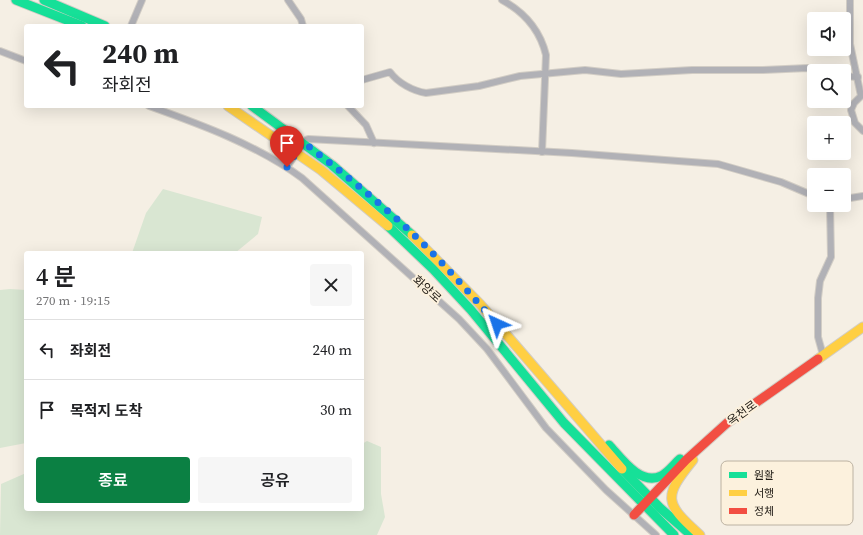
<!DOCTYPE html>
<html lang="ko">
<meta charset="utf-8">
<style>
body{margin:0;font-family:"Source Serif 4","Noto Sans KR",serif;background:#f6f6f6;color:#202124;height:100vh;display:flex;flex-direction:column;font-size:15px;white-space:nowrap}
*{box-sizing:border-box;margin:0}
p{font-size:13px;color:#757577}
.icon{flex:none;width:22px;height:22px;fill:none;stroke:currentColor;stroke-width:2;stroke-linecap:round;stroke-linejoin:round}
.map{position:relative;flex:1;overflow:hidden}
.side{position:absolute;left:24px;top:251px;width:340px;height:260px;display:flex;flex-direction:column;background:#fff;border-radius:4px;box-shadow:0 4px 16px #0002}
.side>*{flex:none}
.hud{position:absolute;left:24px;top:24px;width:340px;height:84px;border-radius:4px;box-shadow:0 4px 16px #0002;background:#fff;color:#202124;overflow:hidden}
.controls{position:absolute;left:807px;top:12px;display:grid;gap:8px}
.controls a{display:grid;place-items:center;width:44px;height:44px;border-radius:4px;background:#fff;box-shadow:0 4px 16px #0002;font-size:20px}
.pin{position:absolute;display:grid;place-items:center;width:34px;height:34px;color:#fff;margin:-41px -17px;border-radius:50% 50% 50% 0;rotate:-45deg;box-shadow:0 0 4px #0007}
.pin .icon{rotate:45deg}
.me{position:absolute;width:44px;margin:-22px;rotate:318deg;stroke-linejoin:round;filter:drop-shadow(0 0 3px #0008)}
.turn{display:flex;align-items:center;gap:14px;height:84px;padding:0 12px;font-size:18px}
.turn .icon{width:52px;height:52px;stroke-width:2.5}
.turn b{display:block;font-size:28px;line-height:34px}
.round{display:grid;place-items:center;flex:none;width:42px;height:42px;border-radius:4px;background:#f6f6f6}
.overview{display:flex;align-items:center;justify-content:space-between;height:68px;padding:0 12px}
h1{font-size:24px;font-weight:600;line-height:30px}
.button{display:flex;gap:8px;margin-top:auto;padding:8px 12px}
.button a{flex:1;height:46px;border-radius:4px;background:#0b8043;color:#fff;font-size:16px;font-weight:600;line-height:46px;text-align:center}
.button a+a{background:#f6f6f6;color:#202124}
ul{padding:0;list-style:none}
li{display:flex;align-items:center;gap:12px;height:60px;padding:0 12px;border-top:1px solid #e0e0e0}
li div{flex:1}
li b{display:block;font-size:15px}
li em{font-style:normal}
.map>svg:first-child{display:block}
.green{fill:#d9e6d2}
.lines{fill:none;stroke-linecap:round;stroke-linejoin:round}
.street-casing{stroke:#d2cdc5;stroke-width:8}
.fast-casing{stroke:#d2cdc5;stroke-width:11}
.slow-casing{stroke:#d2cdc5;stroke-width:11}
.jam-casing{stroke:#d2cdc5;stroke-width:11}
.street{stroke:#b1b1b6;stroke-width:6}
.fast{stroke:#16e098;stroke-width:9}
.slow{stroke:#ffcf43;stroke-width:9}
.jam{stroke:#f24e42;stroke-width:9}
.route{stroke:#1a73e8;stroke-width:7;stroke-dasharray:0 12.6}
.labels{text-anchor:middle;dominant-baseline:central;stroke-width:4;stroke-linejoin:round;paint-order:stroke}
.street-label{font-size:12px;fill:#252019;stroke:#fcf1dd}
.key{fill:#fcf1dd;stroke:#bcb2a2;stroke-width:1}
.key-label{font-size:11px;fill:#252019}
</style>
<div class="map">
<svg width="863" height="535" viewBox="0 0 863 535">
<rect width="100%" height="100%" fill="#f5efe4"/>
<g class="green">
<path d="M163,189l99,28 -4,17 -23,19h-103l14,-40z"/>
<path d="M10,289l16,1v153l-26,5v-158z"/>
<path d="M367,441l14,6v47l4,23 -8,18h-377l1,-51 25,-11v36h336v-65z"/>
</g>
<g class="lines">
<g class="street-casing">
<g id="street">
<path d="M288,0l13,19 2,7"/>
<path d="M502,0c22,12 38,30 44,55l-4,97"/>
<path d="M850,0v44l11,52 -7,7 -3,7 4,13 8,8"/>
<path d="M131,26l11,-26"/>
<path d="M0,51l26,10"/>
<path d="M844,76l14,1"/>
<path d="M362,80l28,-8c8,11 23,19 36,21l53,-7 41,-10 65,-6 36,4 71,-4h71l45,-2 19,3"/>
<path d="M149,106c53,19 108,39 153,72l157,141 28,30 59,79 60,62 50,45"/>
<path d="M348,106l18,19 8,18"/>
<path d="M287,167l16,-25 5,-3 264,14 146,11 63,18 33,14"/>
<path d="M844,199l19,-3"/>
<path d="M823,355l-5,-18v-39l2,-17 11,-24 -1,-52"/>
</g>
</g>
<g class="fast-casing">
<g id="fast">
<path d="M16,0l66,26"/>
<path d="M44,0l61,26"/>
<path d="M252,106l80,59 80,70"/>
<path d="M388,226l45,43 38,41 93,113 110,112"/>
<path d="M609,445c12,13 31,41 52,31 8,-4 13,-12 19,-17"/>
<path d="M622,469l38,39 31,27"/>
</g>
</g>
<g class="slow-casing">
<g id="slow">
<path d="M228,106l93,64 67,56"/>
<path d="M412,235l68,69 142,165"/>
<path d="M818,359l45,-32"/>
<path d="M693,460c-30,37 -29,43 7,75"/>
</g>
</g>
<g class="jam-casing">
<path id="jam" d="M634,515l52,-55 41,-37 91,-64"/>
</g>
<use href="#street" class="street"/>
<use href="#fast" class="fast"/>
<use href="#slow" class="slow"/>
<use href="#jam" class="jam"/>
</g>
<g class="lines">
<path class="route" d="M287,167l16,-25c38,29 75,59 110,92 30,28 57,60 84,90"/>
</g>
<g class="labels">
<g class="street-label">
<text transform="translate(427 289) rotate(42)">화양로</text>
<text transform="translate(742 413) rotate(-36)">옥천로</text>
</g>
</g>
<rect x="721" y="461" width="132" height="64" rx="6" class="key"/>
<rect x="729" y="472" width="18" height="6" fill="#16e098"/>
<rect x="729" y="490" width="18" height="6" fill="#ffcf43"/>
<rect x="729" y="508" width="18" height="6" fill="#f24e42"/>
<g class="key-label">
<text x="754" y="479">원활</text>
<text x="754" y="497">서행</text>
<text x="754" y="515">정체</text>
</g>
</svg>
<div class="controls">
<a><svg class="icon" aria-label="sound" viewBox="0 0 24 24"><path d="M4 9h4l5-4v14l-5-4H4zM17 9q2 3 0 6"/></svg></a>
<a><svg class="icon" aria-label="search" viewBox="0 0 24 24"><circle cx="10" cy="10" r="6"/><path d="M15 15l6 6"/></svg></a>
<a>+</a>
<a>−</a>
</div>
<div class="pin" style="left:287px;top:167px;background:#d93025"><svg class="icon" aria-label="arrive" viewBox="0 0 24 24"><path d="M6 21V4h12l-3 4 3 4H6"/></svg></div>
<svg class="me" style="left:497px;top:324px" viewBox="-20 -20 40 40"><path d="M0-17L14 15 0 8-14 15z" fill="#1a73e8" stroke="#fff" stroke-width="4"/></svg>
<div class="hud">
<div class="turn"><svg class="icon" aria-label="left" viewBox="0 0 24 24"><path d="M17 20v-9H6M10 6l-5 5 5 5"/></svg><div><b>240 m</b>좌회전</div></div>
</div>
<section class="side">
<div class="overview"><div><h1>4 분</h1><p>270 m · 19:15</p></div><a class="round"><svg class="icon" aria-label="close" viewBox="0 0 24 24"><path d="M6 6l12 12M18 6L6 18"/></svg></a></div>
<ul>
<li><svg class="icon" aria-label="left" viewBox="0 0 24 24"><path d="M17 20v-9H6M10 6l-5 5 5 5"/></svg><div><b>좌회전</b></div><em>240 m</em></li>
<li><svg class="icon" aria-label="arrive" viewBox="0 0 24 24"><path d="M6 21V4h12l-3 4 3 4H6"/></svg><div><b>목적지 도착</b></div><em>30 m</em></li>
</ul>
<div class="button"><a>종료</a><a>공유</a></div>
</section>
</div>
